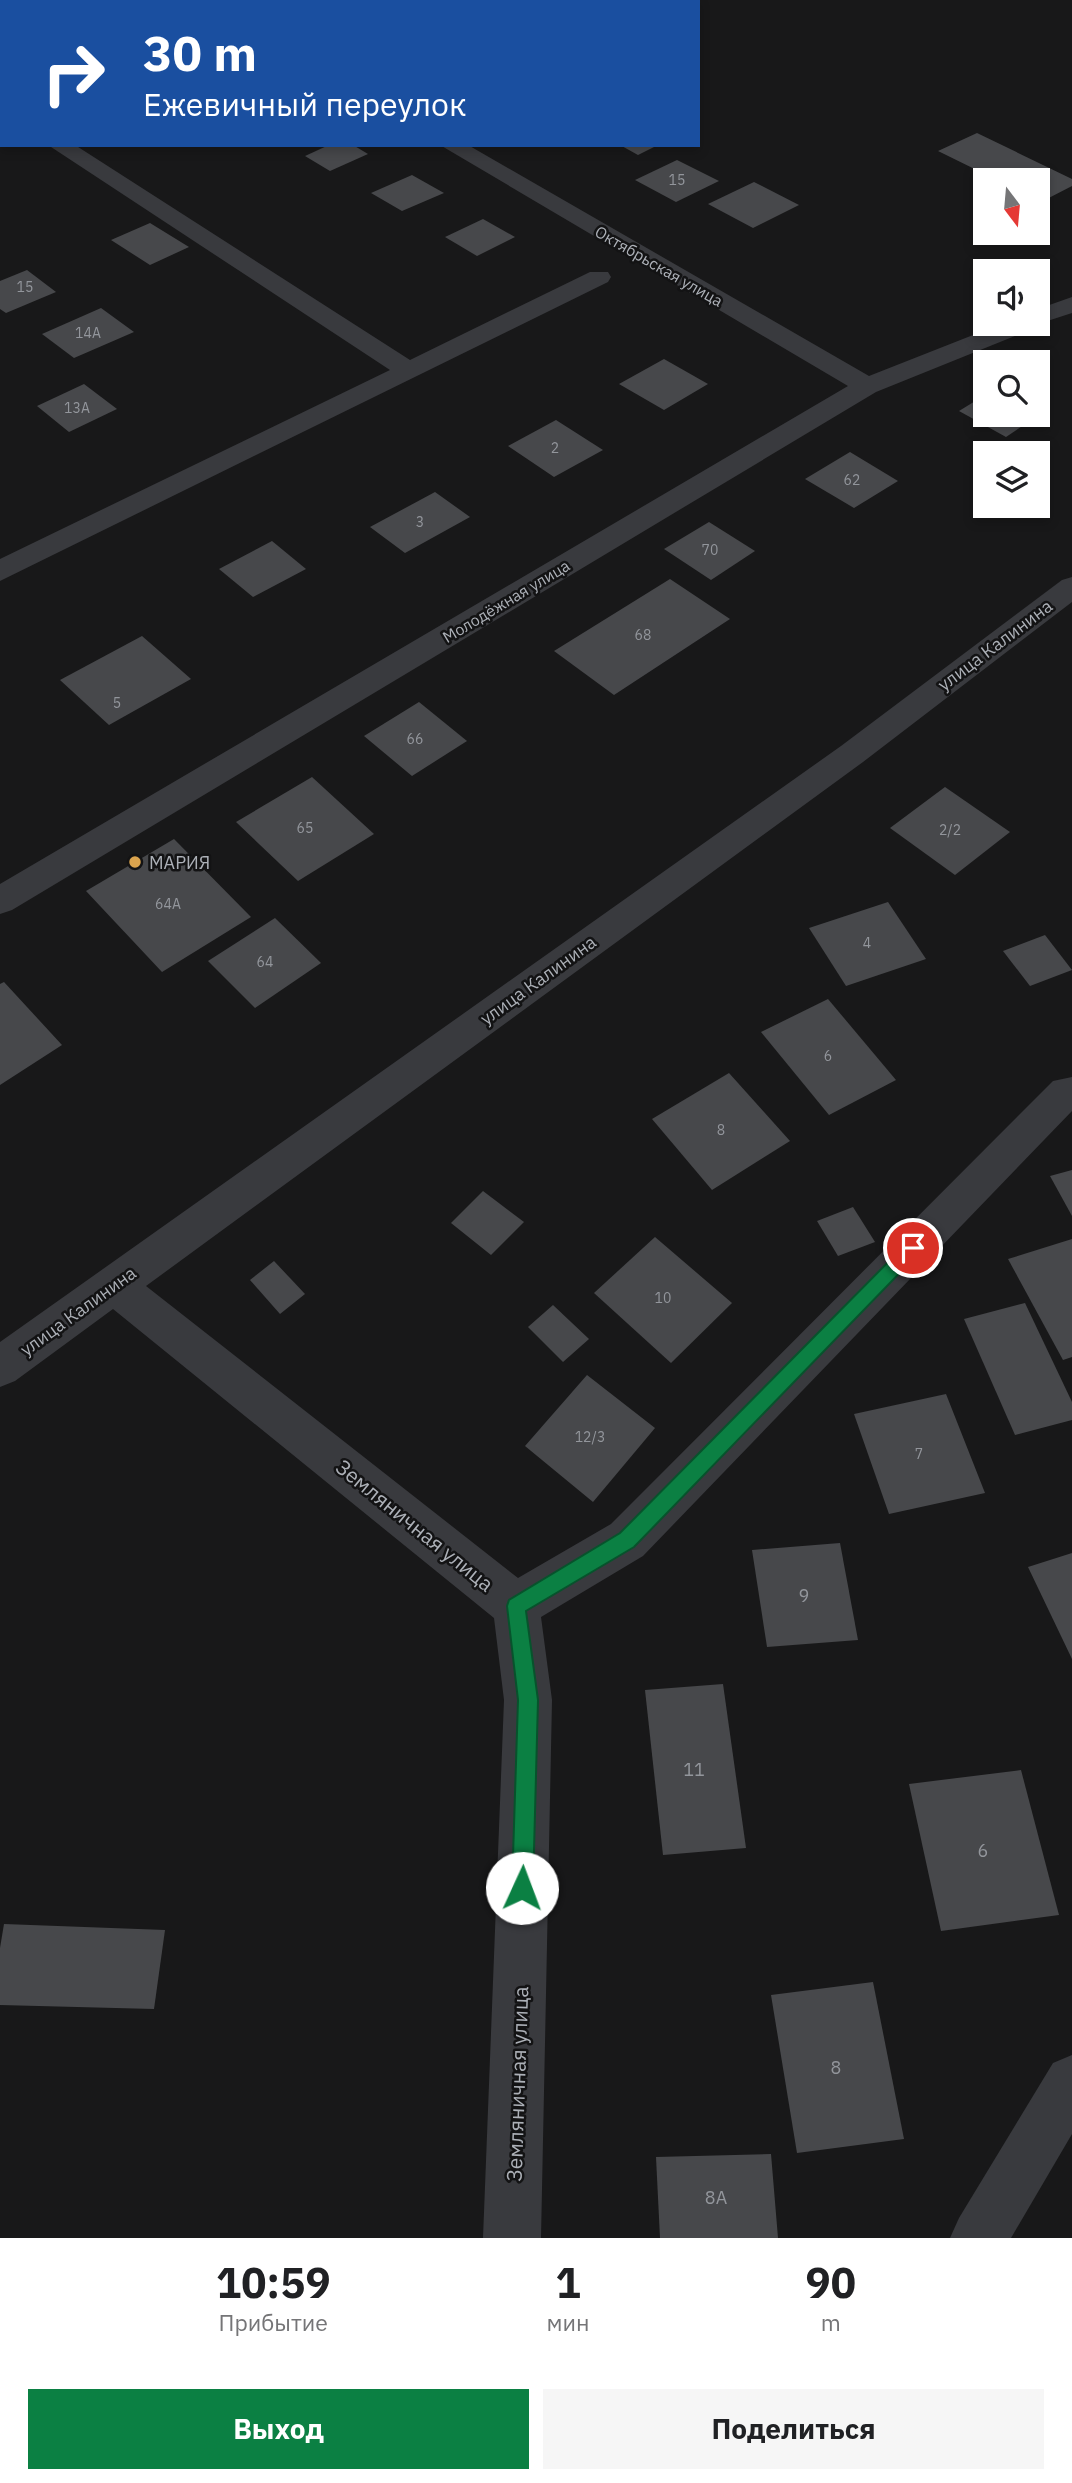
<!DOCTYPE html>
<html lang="ru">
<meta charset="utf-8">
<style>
body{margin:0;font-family:"IBM Plex Sans",sans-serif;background:#f6f6f6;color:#202124;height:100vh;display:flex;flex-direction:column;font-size:26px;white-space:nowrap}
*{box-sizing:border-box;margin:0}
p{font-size:23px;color:#757577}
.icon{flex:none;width:38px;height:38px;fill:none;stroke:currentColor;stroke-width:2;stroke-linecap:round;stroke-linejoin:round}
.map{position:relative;height:2238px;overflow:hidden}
.panel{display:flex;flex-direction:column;background:#fff;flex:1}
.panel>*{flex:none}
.guide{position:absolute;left:0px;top:0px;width:700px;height:147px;box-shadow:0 4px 10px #0003;background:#1a4fa0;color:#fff;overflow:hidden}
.needle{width:46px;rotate:164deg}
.tools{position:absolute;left:973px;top:168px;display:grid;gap:14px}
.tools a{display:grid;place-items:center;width:77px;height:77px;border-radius:0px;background:#fff;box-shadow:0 4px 10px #0003;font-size:35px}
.pin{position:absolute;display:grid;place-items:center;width:60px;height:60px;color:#fff;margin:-30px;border:4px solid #fff;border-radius:50%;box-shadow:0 2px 7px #0007}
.me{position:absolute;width:77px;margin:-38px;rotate:2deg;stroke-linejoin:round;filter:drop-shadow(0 0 5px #0008)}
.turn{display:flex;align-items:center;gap:24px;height:147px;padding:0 28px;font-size:32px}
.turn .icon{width:91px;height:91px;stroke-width:2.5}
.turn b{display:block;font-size:49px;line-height:60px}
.eta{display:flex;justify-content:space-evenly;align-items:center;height:119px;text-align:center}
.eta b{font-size:42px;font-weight:700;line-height:49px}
.primary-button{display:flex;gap:14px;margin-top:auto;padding:14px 28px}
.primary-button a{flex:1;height:80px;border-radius:0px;background:#0b8043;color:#fff;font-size:28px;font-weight:700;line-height:80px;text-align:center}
.primary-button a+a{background:#f6f6f6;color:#202124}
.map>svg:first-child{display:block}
.building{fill:#47484b}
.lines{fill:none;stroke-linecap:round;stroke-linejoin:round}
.minor{fill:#393a3e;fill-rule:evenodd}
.route{fill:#0b8043;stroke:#07532c;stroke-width:2}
.poi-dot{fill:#dba44e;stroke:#131314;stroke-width:2.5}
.labels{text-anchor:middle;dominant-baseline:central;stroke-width:5;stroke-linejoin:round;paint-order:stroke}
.number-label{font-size:14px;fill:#93969c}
.far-street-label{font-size:16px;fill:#acb0b7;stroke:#131314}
.street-label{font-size:18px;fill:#acb0b7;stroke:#131314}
.poi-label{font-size:18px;fill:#acb0b7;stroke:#131314;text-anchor:start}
.near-number-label{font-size:18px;fill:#93969c}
.near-street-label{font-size:21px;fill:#acb0b7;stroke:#131314}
</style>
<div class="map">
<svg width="1072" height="2238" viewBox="0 0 1072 2238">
<rect width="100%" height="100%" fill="#181819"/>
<g class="building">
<path d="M977,133l95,46v7l-31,16 -3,-1v-21h-41l-59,-29z"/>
<path d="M329,145h24l15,9 -38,17 -25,-15z"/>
<path d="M620,145h38l-20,10z"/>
<path d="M677,160l42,21 -43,21 -41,-22z"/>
<path d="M412,175l32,18 -42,18 -31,-18z"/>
<path d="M754,182l45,23 -46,23 -45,-24z"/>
<path d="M483,219l32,18 -38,19 -32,-19z"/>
<path d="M150,223l39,24 -39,18 -39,-25z"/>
<path d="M27,270l29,22 -50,21 -6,-4v-28z"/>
<path d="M101,308l33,24 -60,26 -32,-24z"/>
<path d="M664,359l44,25 -44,26 -45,-26z"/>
<path d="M84,384l33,25 -48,23 -32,-26z"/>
<path d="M985,395v20h53v-13l11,6 -43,29 -47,-26z"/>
<path d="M556,420l47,30 -49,27 -46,-31z"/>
<path d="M850,452l48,29 -44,27 -49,-29z"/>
<path d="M435,492l35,25 -65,36 -35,-26z"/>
<path d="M709,522l46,29 -44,29 -47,-31z"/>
<path d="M272,541l34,28 -53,28 -34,-28z"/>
<path d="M670,579l60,40 -116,76 -60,-44z"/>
<path d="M142,636l49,43 -82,46 -49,-45z"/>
<path d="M419,702l48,39 -55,35 -48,-40z"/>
<path d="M312,777l62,57 -76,47 -62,-59z"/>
<path d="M945,787l65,45 -55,43 -65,-47z"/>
<path d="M174,839l77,78 -89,55 -76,-81z"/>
<path d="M888,902l38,57 -80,27 -37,-58z"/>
<path d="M275,918l46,45 -66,45 -47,-47z"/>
<path d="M1045,935l27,35 -42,16 -27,-35z"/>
<path d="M4,982l58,63 -62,40v-101z"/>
<path d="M828,999l68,81 -67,35 -68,-83z"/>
<path d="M729,1073l61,68 -78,49 -60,-71z"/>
<path d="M1072,1170v46l-22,-40z"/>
<path d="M483,1191l41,31 -33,33 -40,-32z"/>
<path d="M853,1207l22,35 -37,14 -21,-35z"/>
<path d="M655,1237l77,66 -61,60 -77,-70z"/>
<path d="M1072,1239v118l-9,3 -55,-101z"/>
<path d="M274,1261l31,33 -25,20 -30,-34z"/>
<path d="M1025,1303l47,99v18l-57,15 -51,-116z"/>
<path d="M553,1305l36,34 -26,23 -35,-35z"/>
<path d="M587,1375l68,53 -62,74 -68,-56z"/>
<path d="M946,1394l39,99 -96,21 -35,-100z"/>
<path d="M840,1543l18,97 -91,7 -15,-97z"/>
<path d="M1072,1553v106l-44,-92z"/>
<path d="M723,1684l23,164 -83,7 -18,-165z"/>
<path d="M1021,1770l38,145 -118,16 -32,-147z"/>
<path d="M4,1924l161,6 -11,79 -154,-4v-57z"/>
<path d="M873,1982l31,157 -107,14 -26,-158z"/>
<path d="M771,2154l7,84h-118l-4,-81z"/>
</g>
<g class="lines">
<g class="minor">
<path d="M191,0h22l1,2h-22z"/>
<rect x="0" y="102" width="2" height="13"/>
<path d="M48,145h27l335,215 180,-88h18l3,5 -3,5 -608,299v-22l390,-189z"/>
<path d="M440,145h28l401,231 132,-52h37v-15l34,-12v16l-37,12 -3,4 -156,63 -864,518 -12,4v-30l848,-498z"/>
<path d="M1072,577v25l-209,160 -717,524 372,292 93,-54 442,-443 19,-4v34l-429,445 -102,61 11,83 -11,538h-58l21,-538 -10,-82 -381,-309 -98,72 -15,6v-45l841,-596 221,-166z"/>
<path d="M1072,2055v79l-61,104h-61l9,-20 94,-155z"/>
</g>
</g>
<path class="route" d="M913,1240l9,8 -3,5 -285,294 -108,64 12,89 -5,188 -3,8 -8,3 -7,-3 -3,-8 6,-188 -11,-94 2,-6 111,-67 287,-290z"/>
<circle class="poi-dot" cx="135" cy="862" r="7"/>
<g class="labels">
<g class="number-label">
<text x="677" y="180">15</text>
<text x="25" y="287">15</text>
<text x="88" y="333">14А</text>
<text x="77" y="408">13А</text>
<text x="555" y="448">2</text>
<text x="852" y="480">62</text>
<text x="420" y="522">3</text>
<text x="710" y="550">70</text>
<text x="643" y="635">68</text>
<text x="117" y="703">5</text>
<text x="415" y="739">66</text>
<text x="305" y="828">65</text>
<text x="950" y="830">2/2</text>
<text x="168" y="904">64А</text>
<text x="867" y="943">4</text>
<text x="265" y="962">64</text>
<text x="828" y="1056">6</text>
<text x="721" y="1130">8</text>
<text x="663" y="1298">10</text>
<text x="590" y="1437">12/3</text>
<text x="919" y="1454">7</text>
</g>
<g class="far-street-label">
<text transform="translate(659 266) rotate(30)">Октябрьская улица</text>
<text transform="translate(506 601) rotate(-31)">Молодёжная улица</text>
</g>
<g class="street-label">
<text transform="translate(995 645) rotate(-37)">улица Калинина</text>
<text transform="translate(538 980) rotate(-36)">улица Калинина</text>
<text transform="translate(78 1311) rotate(-36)">улица Калинина</text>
</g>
<g class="poi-label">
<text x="149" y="862">МАРИЯ</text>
</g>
<g class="near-number-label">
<text x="804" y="1595">9</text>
<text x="694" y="1769">11</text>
<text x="983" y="1850">6</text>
<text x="836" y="2067">8</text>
<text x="716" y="2197">8А</text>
</g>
<g class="near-street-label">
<text transform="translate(415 1525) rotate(39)">Земляничная улица</text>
<text transform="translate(517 2084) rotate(-88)">Земляничная улица</text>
</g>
</g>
</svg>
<div class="tools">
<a><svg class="needle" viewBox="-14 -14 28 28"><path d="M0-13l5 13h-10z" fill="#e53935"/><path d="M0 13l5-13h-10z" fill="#757577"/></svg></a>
<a><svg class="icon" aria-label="sound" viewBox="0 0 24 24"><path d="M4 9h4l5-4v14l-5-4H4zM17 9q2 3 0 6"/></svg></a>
<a><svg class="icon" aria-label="search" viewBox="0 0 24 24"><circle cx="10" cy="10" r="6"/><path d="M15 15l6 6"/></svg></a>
<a><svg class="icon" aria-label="layers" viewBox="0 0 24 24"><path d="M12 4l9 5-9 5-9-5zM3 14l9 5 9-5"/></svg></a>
</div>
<div class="pin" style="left:913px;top:1248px;background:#d93025"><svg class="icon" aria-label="arrive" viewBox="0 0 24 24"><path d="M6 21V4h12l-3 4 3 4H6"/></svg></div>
<svg class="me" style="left:522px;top:1888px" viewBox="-20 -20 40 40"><circle r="19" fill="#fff"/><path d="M0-13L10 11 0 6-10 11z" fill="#0b8043"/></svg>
<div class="guide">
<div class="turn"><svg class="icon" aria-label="right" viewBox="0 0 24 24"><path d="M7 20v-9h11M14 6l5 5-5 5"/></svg><div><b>30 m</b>Ежевичный переулок</div></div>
</div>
</div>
<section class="panel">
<div class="eta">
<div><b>10:59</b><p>Прибытие</p></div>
<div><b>1</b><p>мин</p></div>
<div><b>90</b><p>m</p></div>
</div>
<div class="primary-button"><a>Выход</a><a>Поделиться</a></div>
</section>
